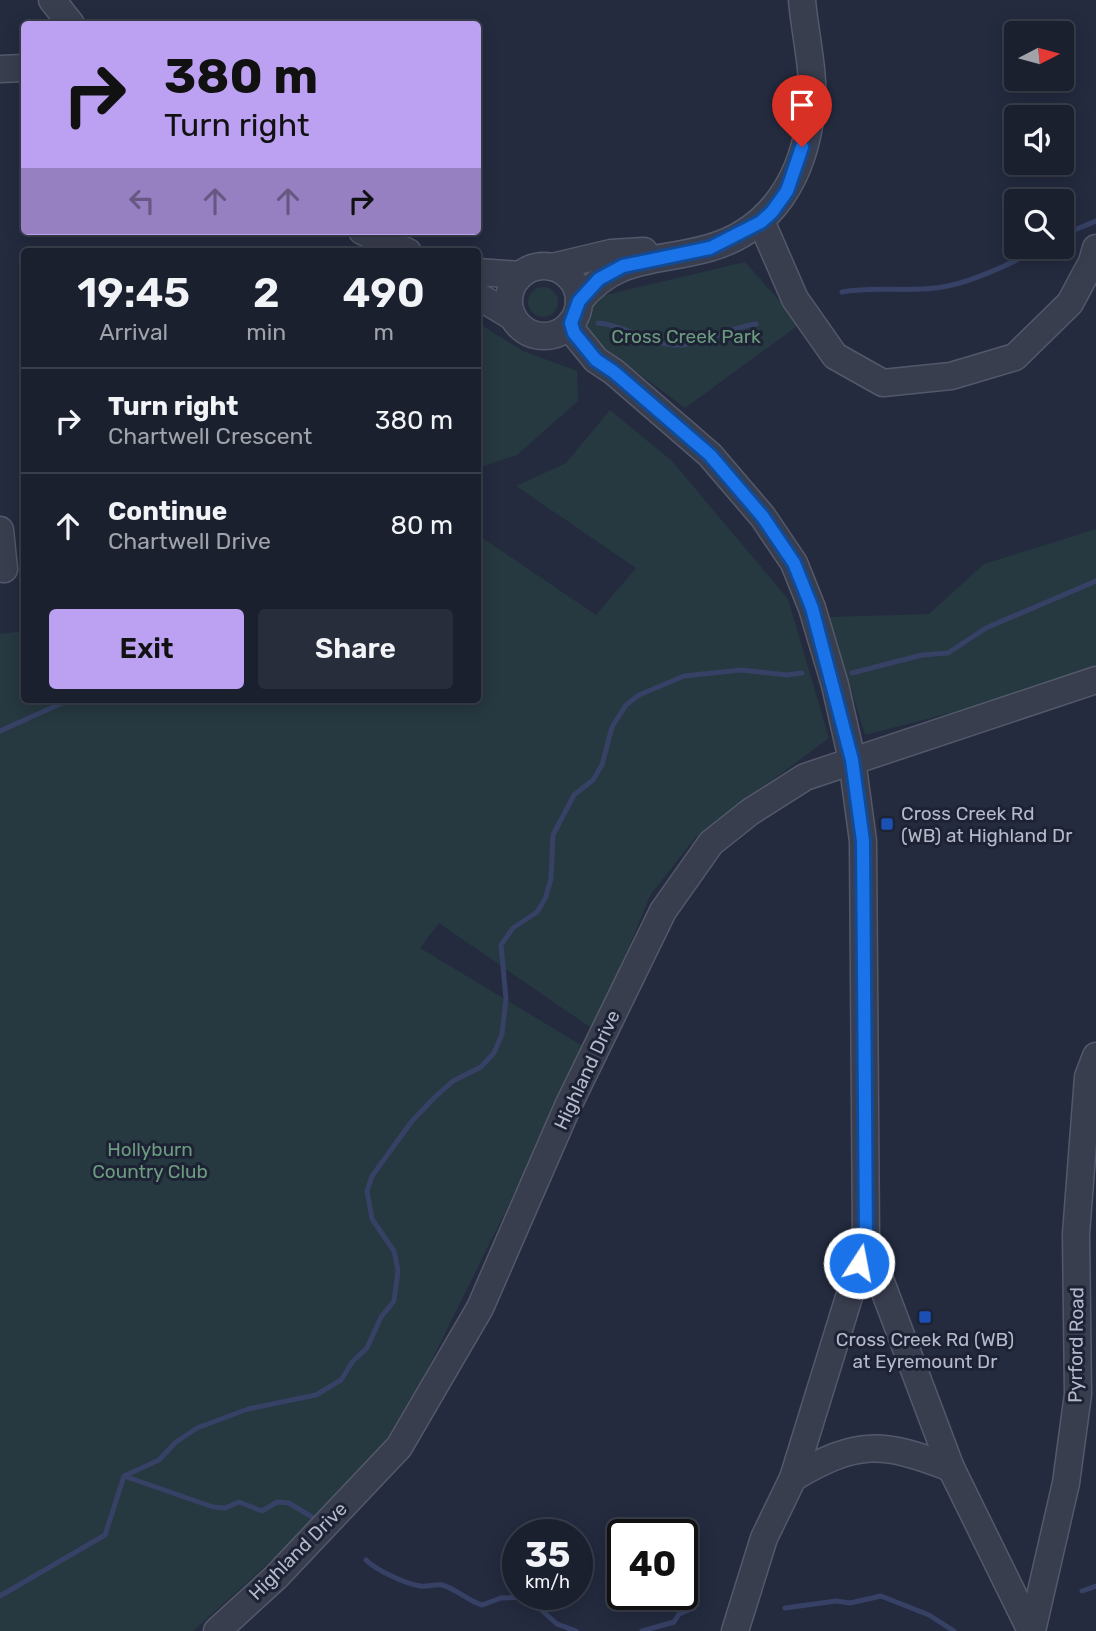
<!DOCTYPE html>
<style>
body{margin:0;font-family:Rubik,sans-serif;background:#282d3b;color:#f1f3f6;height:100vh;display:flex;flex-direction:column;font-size:26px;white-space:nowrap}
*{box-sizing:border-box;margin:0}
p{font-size:23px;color:#a0a3aa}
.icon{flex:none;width:38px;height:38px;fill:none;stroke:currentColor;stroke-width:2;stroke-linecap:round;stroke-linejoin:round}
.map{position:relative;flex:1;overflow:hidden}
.drawer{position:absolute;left:21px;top:248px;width:460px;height:455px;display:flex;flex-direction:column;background:#1b202f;border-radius:7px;box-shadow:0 4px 18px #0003,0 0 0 2px #393e4b}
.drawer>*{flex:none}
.guide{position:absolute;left:21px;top:21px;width:460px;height:214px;border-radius:7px;box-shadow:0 4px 18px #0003,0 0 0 2px #393e4b;background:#bca0f2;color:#111;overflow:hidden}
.needle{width:46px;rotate:84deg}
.fabs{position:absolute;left:1004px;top:21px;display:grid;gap:14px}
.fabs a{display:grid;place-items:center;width:70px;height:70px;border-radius:7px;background:#1b202f;box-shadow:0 4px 18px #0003,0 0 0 2px #393e4b;font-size:35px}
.speed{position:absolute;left:502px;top:1519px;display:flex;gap:14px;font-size:35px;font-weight:700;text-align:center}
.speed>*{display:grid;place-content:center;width:91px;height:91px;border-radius:50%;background:#1b202f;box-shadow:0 4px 18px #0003,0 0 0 2px #393e4b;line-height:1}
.speed small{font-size:18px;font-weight:400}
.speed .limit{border:4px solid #111;border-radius:10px;background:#fff;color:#111}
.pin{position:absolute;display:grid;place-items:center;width:60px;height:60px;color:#fff;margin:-72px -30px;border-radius:50% 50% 50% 0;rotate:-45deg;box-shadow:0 0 7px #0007}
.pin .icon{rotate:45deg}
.me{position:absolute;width:77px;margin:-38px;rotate:11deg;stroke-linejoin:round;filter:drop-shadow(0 0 5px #0008)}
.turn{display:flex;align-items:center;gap:24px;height:147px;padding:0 28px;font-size:32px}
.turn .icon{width:91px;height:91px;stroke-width:2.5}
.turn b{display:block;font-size:49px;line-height:60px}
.lanes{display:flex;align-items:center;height:66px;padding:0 28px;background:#0003;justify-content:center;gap:35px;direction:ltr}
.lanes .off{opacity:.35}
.eta{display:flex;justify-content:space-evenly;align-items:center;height:119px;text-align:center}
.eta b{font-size:42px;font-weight:600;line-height:49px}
.button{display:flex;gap:14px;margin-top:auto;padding:14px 28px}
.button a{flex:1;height:80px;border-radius:7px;background:#bca0f2;color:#111;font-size:28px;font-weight:600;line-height:80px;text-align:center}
.button a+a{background:#282d3b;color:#f1f3f6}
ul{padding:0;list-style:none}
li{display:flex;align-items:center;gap:21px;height:105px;padding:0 28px;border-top:2px solid #393e4b}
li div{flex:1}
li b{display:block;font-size:26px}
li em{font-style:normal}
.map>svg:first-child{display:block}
.green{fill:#263840}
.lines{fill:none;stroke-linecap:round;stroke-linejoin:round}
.stream{stroke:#364165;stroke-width:5}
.minor-casing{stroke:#53596a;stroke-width:29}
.minor{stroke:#393e4f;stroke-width:26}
.route-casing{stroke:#114b97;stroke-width:18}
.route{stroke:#1a73e8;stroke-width:12}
.transit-dot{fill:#1a4fb4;stroke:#1d2334;stroke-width:2.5}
.labels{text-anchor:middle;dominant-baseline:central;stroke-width:6;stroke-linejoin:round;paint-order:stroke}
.park-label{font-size:19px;fill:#6c9b7f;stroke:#1d2334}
.poi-label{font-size:19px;fill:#b5b9ca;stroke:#1d2334;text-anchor:start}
.street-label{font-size:19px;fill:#b5b9ca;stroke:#1d2334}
</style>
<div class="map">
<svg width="1096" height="1631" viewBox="0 0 1096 1631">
<rect width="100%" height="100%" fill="#242b3f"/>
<g class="green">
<path d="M745,262l55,62 -115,84 -103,-77 2,-23 9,-10z"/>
<circle cx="543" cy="302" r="15"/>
<path d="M478,323l45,28 54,20 1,30 -61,54 -39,13z"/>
<path d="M610,410l62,51 116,138 41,139 -133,99 -45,57 -57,136 -155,-107 -19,25 166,100 -160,324 -62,105 -171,154h-193v-997l24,-3v69h454v-165l118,80 40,-47 -120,-82 50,-23z"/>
<path d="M1096,529v137l-126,42 -105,27 -36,-118 100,-3 55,-50z"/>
</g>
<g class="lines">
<g class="stream">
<path d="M1062,235l34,-14"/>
<path d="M842,292c32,-6 62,0 93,-4 32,-3 78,-25 106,-41"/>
<path d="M598,323c25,1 57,24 84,22 25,-3 49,-18 74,-21"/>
<path d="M478,338h1"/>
<path d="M852,673l70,-18 26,-2 38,-25 110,-47"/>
<path d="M0,731l69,-31"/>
<path d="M124,1476l89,31 12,1 14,-6 23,9 15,-9 12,1 23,14"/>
<path d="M366,1560c10,10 40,24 54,26 7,1 15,-2 22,-1 15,4 26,16 40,20l19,-7 26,-1 30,27 19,7"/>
<path d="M1082,1591l14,-5"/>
<path d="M0,1596l105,-61 19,-59 35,-16 17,-18 21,-14 51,-19 68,-14 25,-15 12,-19 14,-13 14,-31 13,-16 4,-30 -4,-20 -22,-32 -5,-28 5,-15 40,-55 23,-24 18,-16 28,-14 13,-14 8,-19 4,-35 -5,-54 12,-17 24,-16 8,-13 6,-20 2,-44 21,-40 19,-15 9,-15 10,-38 14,-22 13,-10 45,-19 57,-6 46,5 15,-2"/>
<path d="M785,1608l51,-7 14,2 31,-7 48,19 25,16"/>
<path d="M642,1631l32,-9 5,-8 15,-6"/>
</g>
<g class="minor-casing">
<g id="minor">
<path d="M52,0l19,24"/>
<path d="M0,69l24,-1"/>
<path d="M761,221l34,78 40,57 48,27 68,-7 64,-19 55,-54 22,-41 4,-14"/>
<path d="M362,231l46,21"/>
<circle cx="544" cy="301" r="35"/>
<path d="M552,267l59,-14 33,-2"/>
<path d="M478,272l42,3"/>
<path d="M478,296l35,21"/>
<path d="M579,301c39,-47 77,-38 130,-53 64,-18 95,-73 102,-136 5,-36 -6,-76 -9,-112"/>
<path d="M571,323l3,10 22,27 18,12 96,83 53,62 31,46 18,45 23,77 17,75 11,81 3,401 -73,236 -29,60 -29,93"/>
<path d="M0,530l4,39"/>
<path d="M866,1242l85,226 80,163"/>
<path d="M793,1478c65,-39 90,-36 158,-10"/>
<path d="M217,1631l59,-54 123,-130 81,-139 88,-202 95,-195 48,-68 39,-31 55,-35 291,-97"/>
<path d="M1032,1631l34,-148 12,-89 -2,-160 12,-157 8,-21"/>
</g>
</g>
<use href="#minor" class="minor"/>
</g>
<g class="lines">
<g class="route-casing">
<path id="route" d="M802,147l-15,44 -15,21 -11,10 -51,26 -87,18 -24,13 -20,22 -8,22 3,10 22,27 18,12 96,83 53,62 31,46 18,45 40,152 11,81 3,400 -7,22"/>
</g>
<use href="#route" class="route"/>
</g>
<g class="transit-dot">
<rect x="880" y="817" width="14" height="14" rx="3.5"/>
<rect x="918" y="1310" width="14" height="14" rx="3.5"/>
</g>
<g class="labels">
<g class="park-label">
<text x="686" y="336">Cross Creek Park</text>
<text x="150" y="1149">Hollyburn<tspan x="150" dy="22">Country Club</tspan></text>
</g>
<g class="poi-label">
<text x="901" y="813">Cross Creek Rd<tspan x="901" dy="22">(WB) at Highland Dr</tspan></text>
<text x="925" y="1339" text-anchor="middle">Cross Creek Rd (WB)<tspan x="925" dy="22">at Eyremount Dr</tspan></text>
</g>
<g class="street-label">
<text transform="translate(587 1070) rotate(-65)">Highland Drive</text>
<text transform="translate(1076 1345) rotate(-89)">Pyrford Road</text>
<text transform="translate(298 1551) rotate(-45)">Highland Drive</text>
</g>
</g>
</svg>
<div class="fabs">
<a><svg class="needle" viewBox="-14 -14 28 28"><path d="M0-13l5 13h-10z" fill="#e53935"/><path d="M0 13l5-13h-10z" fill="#a0a3aa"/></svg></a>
<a><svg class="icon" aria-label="sound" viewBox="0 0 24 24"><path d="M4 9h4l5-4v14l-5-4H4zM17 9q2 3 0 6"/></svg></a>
<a><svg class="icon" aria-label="search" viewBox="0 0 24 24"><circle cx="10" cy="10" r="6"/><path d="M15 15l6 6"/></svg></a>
</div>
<div class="speed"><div>35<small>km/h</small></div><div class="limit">40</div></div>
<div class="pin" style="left:802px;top:147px;background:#d93025"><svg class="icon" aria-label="arrive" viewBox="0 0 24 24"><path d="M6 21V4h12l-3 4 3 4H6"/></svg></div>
<svg class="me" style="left:859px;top:1263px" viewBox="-20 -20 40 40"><circle r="17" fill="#1a73e8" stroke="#fff" stroke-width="3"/><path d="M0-11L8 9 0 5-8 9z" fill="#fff"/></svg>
<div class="guide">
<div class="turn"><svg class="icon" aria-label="right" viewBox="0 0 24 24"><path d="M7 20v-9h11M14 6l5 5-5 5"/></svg><div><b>380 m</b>Turn right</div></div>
<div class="lanes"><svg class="icon off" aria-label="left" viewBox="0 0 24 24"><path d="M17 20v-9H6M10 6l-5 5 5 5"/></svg><svg class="icon off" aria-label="ahead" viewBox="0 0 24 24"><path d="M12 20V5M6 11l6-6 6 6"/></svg><svg class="icon off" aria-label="ahead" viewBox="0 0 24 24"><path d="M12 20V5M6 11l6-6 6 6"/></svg><svg class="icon" aria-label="right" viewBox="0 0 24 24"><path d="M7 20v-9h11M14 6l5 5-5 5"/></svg></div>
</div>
<section class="drawer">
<div class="eta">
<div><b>19:45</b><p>Arrival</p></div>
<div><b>2</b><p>min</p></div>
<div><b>490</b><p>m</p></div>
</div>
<ul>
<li><svg class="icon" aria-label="right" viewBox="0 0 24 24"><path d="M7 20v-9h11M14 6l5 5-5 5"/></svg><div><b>Turn right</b><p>Chartwell Crescent</p></div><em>380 m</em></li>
<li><svg class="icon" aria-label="ahead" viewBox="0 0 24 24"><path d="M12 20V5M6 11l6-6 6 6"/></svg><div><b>Continue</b><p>Chartwell Drive</p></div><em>80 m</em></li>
</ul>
<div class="button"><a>Exit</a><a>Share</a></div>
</section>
</div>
